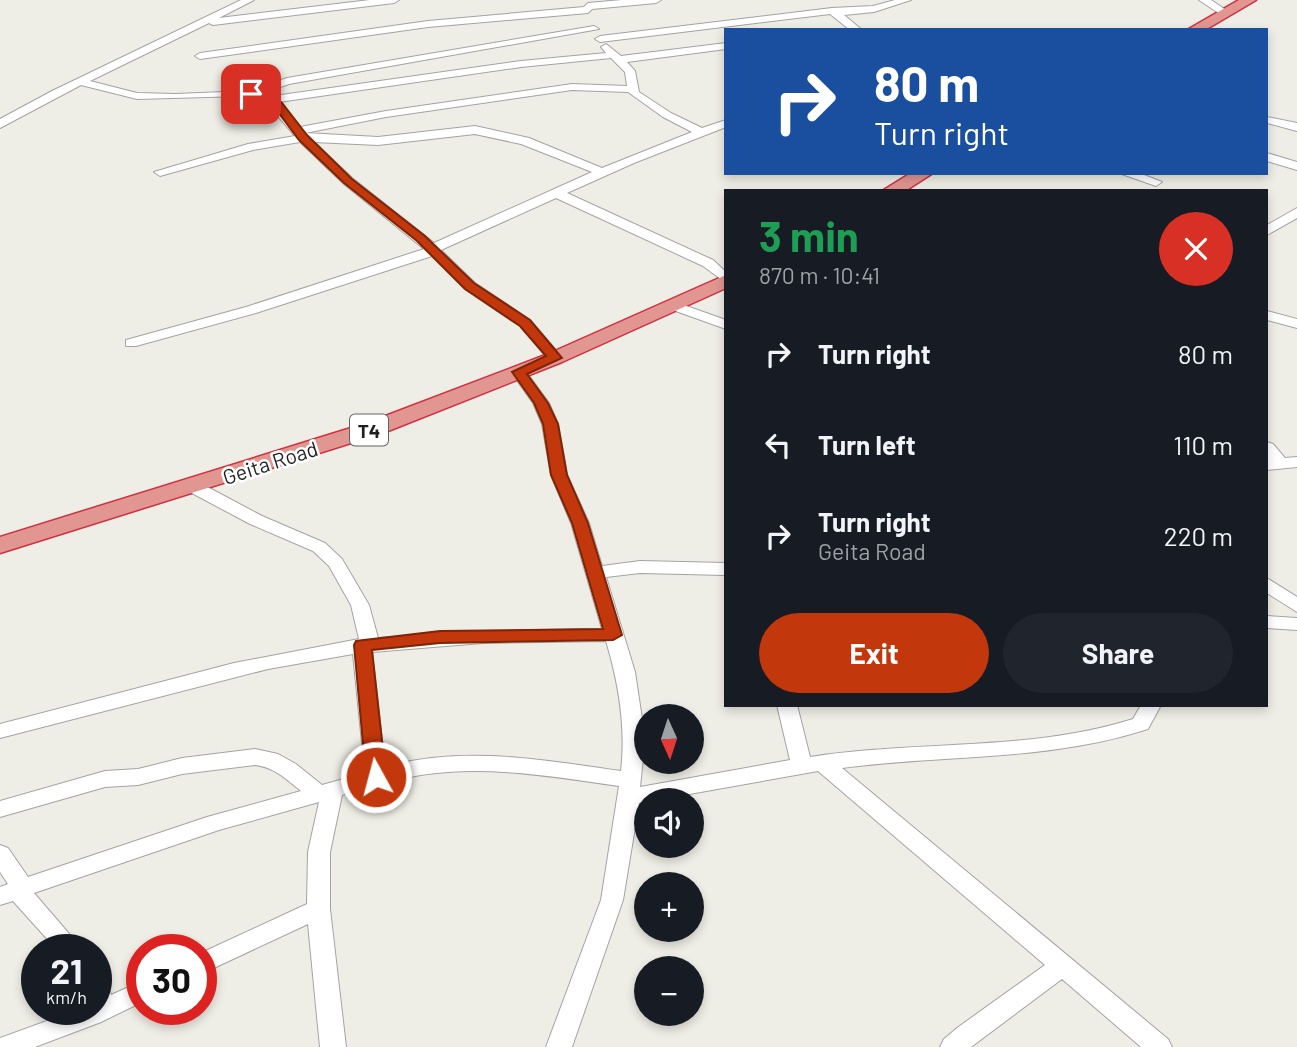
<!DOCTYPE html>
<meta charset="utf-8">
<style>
body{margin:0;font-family:Barlow,sans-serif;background:#20242c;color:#f1f3f6;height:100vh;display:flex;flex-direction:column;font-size:26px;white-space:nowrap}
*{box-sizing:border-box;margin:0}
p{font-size:23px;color:#9ea1a6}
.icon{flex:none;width:38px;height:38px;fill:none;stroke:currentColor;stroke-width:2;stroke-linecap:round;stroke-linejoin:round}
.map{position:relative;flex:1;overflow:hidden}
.panel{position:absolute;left:724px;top:189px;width:544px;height:518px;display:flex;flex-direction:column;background:#171b24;border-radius:0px;box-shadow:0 4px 10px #0003}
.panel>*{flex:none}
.guide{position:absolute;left:724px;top:28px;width:544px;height:147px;border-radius:0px;box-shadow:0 4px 10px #0003;background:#1a4fa0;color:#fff;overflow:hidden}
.needle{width:46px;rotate:177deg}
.controls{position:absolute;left:634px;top:704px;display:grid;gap:14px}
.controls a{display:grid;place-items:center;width:70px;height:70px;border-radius:50%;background:#171b24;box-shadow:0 4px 10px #0003;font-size:35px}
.speed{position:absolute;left:21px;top:934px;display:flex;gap:14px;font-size:35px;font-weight:700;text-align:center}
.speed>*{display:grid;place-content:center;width:91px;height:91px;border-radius:50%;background:#171b24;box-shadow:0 4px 10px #0003;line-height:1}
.speed small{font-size:18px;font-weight:400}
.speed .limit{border:10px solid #d22;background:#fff;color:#111}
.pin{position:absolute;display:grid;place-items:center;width:60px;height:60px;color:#fff;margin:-30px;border-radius:14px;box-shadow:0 4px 10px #0006}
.me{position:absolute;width:77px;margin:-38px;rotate:353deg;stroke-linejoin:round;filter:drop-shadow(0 0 5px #0008)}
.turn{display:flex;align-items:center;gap:24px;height:147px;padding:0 35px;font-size:32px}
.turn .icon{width:91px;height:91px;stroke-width:2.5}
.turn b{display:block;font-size:49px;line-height:60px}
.round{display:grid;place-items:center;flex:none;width:74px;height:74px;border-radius:37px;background:#20242c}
.head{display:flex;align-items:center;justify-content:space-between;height:119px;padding:0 35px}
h1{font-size:42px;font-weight:700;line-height:52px;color:#1e9e55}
.cta{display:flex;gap:14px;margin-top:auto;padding:14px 35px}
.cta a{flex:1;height:80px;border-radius:42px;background:#c2370b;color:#fff;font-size:28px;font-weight:700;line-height:80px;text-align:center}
.cta a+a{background:#20242c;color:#f1f3f6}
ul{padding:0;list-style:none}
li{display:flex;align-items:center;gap:21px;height:91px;padding:0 35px}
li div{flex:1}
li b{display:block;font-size:26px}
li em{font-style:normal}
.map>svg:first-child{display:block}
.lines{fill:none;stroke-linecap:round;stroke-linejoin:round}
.minor-casing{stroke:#a3a3a3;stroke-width:2}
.highway-casing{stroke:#d12f40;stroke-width:3}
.minor{fill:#fff;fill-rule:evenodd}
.highway{fill:#e29692;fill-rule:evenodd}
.route{fill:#c2370b;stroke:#7e2407;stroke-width:2}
.labels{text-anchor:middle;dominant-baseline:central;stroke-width:5;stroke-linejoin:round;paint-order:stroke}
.shield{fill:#fff;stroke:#626262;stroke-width:2}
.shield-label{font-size:19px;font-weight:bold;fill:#1f1f1f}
.street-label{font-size:21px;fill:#1f1f1f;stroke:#fff}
</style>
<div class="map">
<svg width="1297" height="1047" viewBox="0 0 1297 1047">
<rect width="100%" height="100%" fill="#efeee6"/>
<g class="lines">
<g class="minor-casing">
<g id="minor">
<path d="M241,0h13l-35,18 151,-18h29l-5,3 -181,22 -4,-2 -119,58 47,12 38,1 74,-3 38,-13 307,-52 5,3 -310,55 -26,9 11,3 247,-35 85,-8 -5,-6 5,-3 15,12 105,-13v6l-99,13 8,9 4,21 32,21 31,15 24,-8v7l-92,36 -67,30 146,67 13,12v11l-23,-17 -147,-68 -115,52 34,33 55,37 30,35 3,3 -3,3h-10l-30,-35 -55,-37 -33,-33 -176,57 -120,33h-10v-6l120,-33 178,-58 -80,-65 -44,-42 -47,8 -93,26 -6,-4 94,-28 47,-8 -30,-35 -22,-5 -106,3 -56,-14 -81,43v-9l52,-28zM611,58l14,14 2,14 -55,-2 -186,27 -86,16 -21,-25 242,-35zM572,90l56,2 35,25 29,15 -90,36 -73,-30 -54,-12 -97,11 -73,-4 81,-16zM475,134l46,10 71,28 -158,71 -82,-65 -38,-36 64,3z"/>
<path d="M622,0h39l-5,3 -64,6 -4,4 -160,14 -228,32 -5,-3 5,-3 228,-32 156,-14 4,-4z"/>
<path d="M895,0h16l-37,12 -30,3 18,15h-12l-20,-16 -230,28 -5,-3 5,-3 232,-28 41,-2z"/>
<path d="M1199,0h12l18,12 -9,2z"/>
<path d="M1267,117l30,6v8l-30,-8z"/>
<path d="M1267,153l30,9v8l-30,-9z"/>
<path d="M1119,173h20l23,9 -6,4z"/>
<path d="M1297,208v10l-30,17v-10z"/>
<path d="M675,302l51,18v9l-56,-20 -2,-3z"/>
<path d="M1267,311l30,8v9l-30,-8z"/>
<path d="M519,367l5,2 25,34 9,21 9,51 22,48 13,43 38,-5 86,2v12l-86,-2 -34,4 29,95 10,67 -5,48 150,-27 -13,-55h20l13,52c107,-17 219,-5 323,-38l8,-14h20l-13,24c-103,33 -200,25 -306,39l326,271 4,8h-31l-79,-68 -91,68h-31l4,-8 13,-11 88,-63 -227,-194 -179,32 -16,97 -51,147h-26l55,-147 18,-114c-57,-8 -114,-18 -171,-14 -37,2 -71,13 -106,23l-12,57v57l16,138h-26l-12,-123 -107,50v-21l106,-49 1,-52 11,-50 -100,28 -185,63 49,57h-26l-44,-49 -13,4v-18l8,-3 -8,-12v-27l8,3 20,29 179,-60 94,-26c-15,-12 -27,-24 -46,-26l-73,9 -44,11 -33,2 -105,30v-16l105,-30 33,-2 44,-11 73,-9 23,5 18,10 26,21 43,-12 -12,-119 -85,15 -268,69v-14l234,-61 125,-24 -8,-34 -22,-39 -16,-15 -63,-27 -62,-33 -2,-4 2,-4h12l62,33 63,27 17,16 27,46 9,33 105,-7 119,-2 -31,-106 -20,-48 -9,-51 -9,-21 -22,-31zM606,641c13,43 20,86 15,130 -77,-11 -159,-26 -236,-4l-13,-115 111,-9z"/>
<path d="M1267,442l6,2 12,14 12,-1v10l-30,3z"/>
<path d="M1267,578l30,19v15l-30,-19z"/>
<path d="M1267,616l30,2v12l-30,-2z"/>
<path d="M96,971l9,3 6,21 31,-14v21l-41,20 -66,25h-35v-9l77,-28h19z"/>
</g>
</g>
<g class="highway-casing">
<g id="highway">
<path d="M1239,0h17l-51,30h-18z"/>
<path d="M911,173h22l-28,18h-23z"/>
<path d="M726,275v13l-164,74 -179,71 -383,120v-16l367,-114 181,-69z"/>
</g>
</g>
<use href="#minor" class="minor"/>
<use href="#highway" class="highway"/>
</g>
<path class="route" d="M247,91l26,5 9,7 25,32 45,44 73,57 49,47 56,37 32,38 -35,16 21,29 10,21 9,51 21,48 34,112 -9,5 -173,3 -68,7 14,127 -10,7 -10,-7 -12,-132 2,-4 84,-10 163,-2 -31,-106 -21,-48 -8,-51 -9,-21 -22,-31 34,-16 -26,-30 -55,-37 -48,-48 -73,-58 -45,-43 -24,-32 -10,-7 -18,-5z"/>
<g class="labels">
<rect class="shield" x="350" y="414.5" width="38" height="31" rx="5"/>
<g class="shield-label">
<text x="369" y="430">T4</text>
</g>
<g class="street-label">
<text transform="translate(270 462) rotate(-18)">Geita Road</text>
</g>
</g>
</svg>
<div class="controls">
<a><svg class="needle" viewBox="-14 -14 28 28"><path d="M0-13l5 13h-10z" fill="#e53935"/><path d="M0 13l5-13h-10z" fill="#9ea1a6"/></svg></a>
<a><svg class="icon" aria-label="sound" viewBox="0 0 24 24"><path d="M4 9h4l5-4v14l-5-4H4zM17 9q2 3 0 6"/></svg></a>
<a>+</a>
<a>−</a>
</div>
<div class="speed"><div>21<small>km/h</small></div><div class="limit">30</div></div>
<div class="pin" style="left:251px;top:94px;background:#d93025"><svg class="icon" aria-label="arrive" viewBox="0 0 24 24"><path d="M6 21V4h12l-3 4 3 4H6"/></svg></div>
<svg class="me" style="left:376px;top:777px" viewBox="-20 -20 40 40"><circle r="17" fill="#c2370b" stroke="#fff" stroke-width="3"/><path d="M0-11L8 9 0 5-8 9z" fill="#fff"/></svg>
<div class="guide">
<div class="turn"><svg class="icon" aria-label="right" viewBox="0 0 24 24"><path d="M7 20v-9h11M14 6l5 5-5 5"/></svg><div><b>80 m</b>Turn right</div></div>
</div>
<section class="panel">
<div class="head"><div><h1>3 min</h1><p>870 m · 10:41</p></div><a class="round" style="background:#d93025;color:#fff"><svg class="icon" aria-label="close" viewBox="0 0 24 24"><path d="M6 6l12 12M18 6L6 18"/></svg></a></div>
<ul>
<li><svg class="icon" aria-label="right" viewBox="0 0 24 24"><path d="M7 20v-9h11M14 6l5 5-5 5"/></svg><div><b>Turn right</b></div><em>80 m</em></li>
<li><svg class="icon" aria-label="left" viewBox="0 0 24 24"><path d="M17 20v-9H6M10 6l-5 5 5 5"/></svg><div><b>Turn left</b></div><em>110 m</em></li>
<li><svg class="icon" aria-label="right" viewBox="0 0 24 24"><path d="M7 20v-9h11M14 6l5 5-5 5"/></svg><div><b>Turn right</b><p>Geita Road</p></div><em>220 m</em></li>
</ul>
<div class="cta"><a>Exit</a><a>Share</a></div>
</section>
</div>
